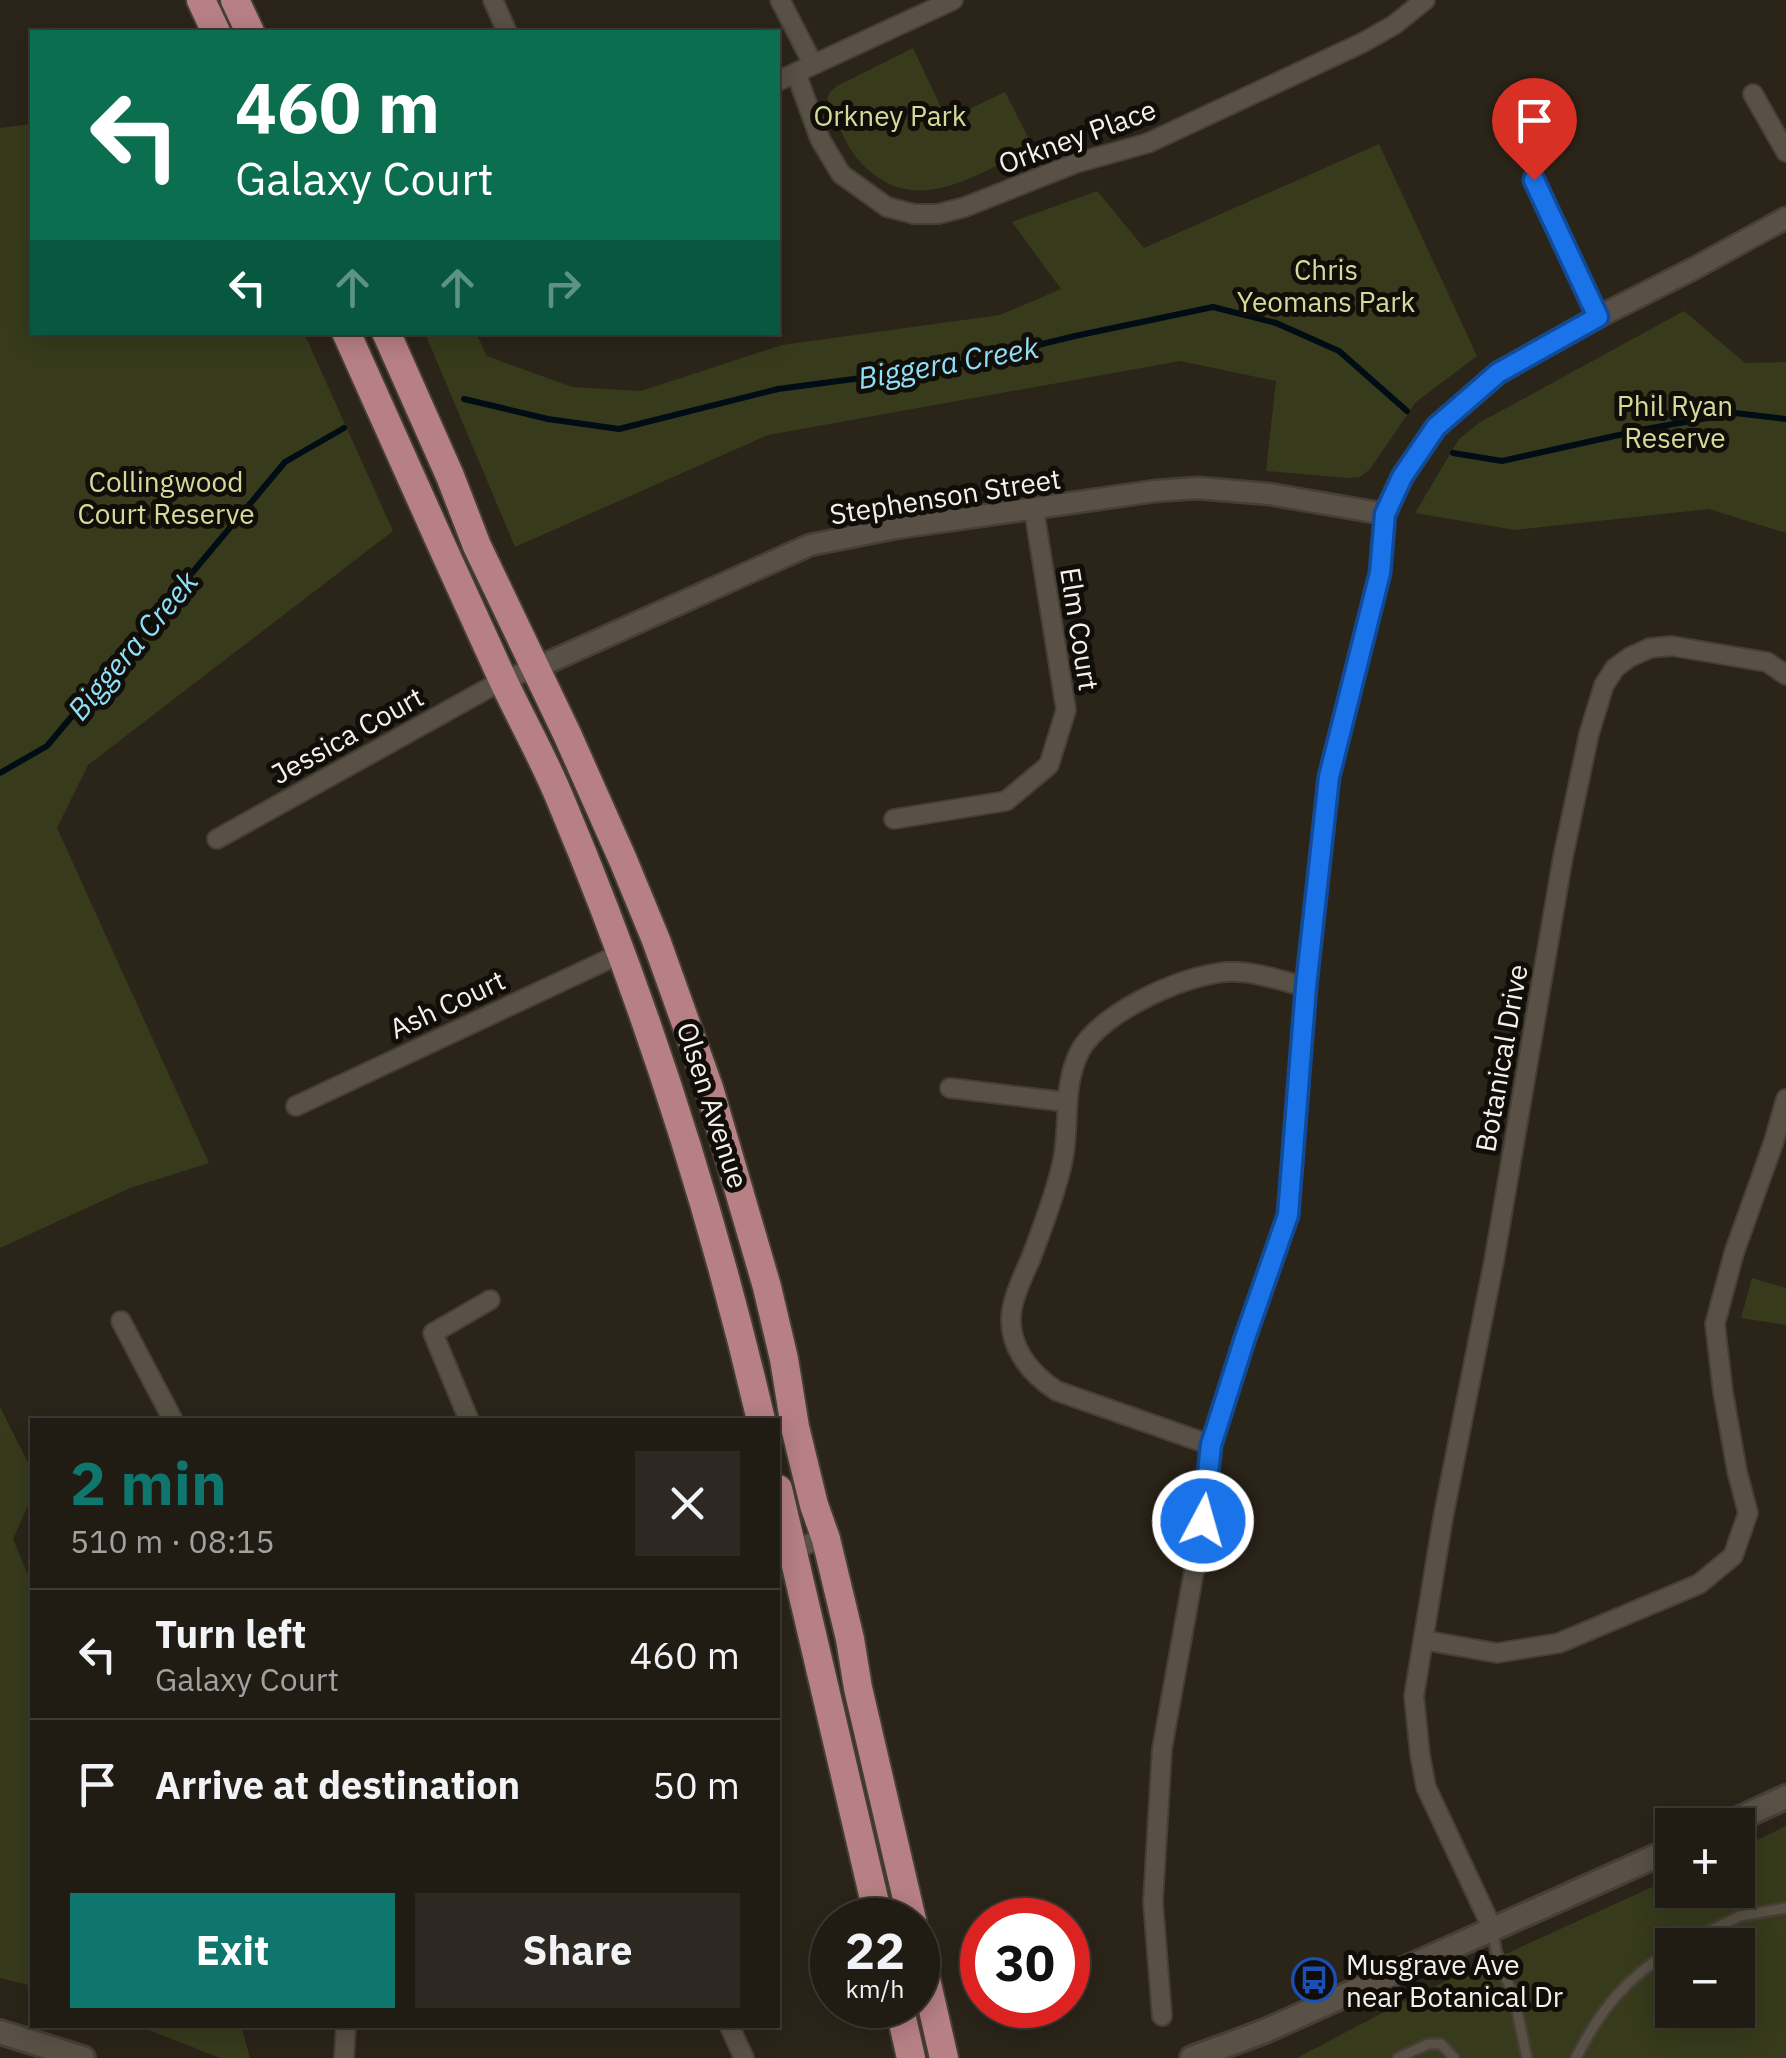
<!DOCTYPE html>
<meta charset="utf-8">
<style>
body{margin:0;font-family:"IBM Plex Sans",sans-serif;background:#2d2821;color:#f1f3f6;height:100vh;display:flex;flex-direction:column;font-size:38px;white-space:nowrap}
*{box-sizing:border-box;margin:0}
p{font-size:32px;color:#a2a1a0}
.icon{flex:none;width:55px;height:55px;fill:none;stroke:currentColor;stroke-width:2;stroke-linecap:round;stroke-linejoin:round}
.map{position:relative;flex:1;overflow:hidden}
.details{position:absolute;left:30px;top:1418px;width:750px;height:610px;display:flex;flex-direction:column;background:#201b13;border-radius:0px;box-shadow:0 5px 25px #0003,0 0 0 2px #3d3933}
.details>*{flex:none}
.top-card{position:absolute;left:30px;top:30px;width:750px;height:305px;border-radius:0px;box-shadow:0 5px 25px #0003,0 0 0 2px #3d3933;background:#0b6e4f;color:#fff;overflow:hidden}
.fabs{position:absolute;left:1655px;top:1808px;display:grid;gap:20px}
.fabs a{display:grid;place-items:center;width:100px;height:100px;border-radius:0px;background:#201b13;box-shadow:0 5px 25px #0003,0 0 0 2px #3d3933;font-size:50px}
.speed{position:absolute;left:810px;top:1898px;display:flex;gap:20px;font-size:50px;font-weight:700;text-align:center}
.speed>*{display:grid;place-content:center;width:130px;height:130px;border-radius:50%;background:#201b13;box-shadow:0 5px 25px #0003,0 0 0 2px #3d3933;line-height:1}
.speed small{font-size:25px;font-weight:400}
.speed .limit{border:15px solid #d22;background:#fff;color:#111}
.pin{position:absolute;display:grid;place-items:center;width:85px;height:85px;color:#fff;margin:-102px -42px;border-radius:50% 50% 50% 0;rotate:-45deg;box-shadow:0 0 10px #0007}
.pin .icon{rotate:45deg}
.me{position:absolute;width:110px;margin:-55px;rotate:6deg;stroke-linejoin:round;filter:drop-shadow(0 0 8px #0008)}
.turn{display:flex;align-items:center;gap:35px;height:210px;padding:0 40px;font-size:45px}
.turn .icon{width:130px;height:130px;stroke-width:2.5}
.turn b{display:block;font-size:70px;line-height:85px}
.lanes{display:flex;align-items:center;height:95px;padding:0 40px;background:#0003;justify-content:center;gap:50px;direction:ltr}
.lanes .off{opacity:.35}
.round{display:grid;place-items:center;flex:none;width:105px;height:105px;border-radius:0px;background:#2d2821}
.headline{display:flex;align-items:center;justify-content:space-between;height:170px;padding:0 40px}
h1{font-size:60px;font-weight:700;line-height:75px;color:#0f766e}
.cta{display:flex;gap:20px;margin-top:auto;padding:20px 40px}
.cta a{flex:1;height:115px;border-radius:0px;background:#0f766e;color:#fff;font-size:40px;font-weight:700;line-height:115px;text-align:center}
.cta a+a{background:#2d2821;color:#f1f3f6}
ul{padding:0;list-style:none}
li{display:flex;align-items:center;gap:30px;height:130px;padding:0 40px;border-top:2px solid #3d3933}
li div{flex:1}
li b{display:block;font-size:38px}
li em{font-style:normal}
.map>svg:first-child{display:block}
.green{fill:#373b1c;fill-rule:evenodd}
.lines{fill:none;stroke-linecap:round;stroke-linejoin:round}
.stream{stroke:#000d14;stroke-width:6}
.service-casing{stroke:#463f36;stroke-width:14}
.minor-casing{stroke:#463f36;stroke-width:22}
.tertiary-casing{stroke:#463f36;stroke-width:25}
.secondary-casing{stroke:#463f36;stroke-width:28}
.primary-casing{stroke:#463f36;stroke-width:32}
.service{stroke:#595145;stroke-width:9}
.minor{stroke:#595145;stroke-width:18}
.tertiary{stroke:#595145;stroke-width:20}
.secondary{stroke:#595145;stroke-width:22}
.primary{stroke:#b78085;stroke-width:28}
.route-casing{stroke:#114b97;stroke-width:25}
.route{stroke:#1a73e8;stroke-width:18}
.labels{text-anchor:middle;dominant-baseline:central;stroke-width:10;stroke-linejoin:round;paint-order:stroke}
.park-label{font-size:28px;fill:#d1dc9a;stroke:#110e09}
.street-label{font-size:28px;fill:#f5f0e9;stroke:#110e09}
.poi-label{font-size:28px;fill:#f5f0e9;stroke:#110e09;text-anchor:start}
.water-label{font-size:30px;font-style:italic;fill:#8edff7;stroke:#110e09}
</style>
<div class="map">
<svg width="1786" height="2058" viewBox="0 0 1786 2058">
<rect width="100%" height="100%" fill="#2b2419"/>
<g class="green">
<path d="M913,48l34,72 58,-28 28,55c-50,24 -110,68 -161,26 -8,-6 -16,-15 -21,-23 -10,-16 -16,-34 -24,-51l3,-7 7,-6z"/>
<path d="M32,124v208l272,1 89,198 -305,234 -31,63 152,335 -79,25 -130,60v-1120z"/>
<path d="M1379,144l98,212 -61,46 -46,67 -10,8 -12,1 -82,-7 10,-90 -96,-20 -412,74 -253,112 -90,-214h51l11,23 85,31 69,4 141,-46 218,-30 61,-26 -49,-67 85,-31 47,57z"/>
<path d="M1684,311l61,52 41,-1v171l-77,-24 -194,21 -100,-17 44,-74 20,-16z"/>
<path d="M1752,1278l34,10v37l-45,-7z"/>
<path d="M0,1407l32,64v26l-19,42 19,45v402l-32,-8z"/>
<path d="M1786,1826v232h-489l121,-64 254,-116v12h66v-41zM1672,1945h66v65h-66z"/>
<path d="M136,2025h105l9,33h-30z"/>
</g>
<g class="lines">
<g class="stream">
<path d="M464,399l84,20 71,10 159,-40 174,-23 123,-30 138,-29 63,16 63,28 68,60"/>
<path d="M1453,453l49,8 144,-32 89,-16 51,6"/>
<path d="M0,773l47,-27 238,-284 59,-34"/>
</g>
<g class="service-casing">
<g id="service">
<path d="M1493,1931l3,20 19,50 12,57"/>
<path d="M1681,1945l59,-29 46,-8"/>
<path d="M1398,2058l30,-14h13l13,14"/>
<path d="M1576,2058c24,-48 50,-80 96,-108"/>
</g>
</g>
<g class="minor-casing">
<g id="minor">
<path d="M493,0l14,32"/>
<path d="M780,0l33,64"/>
<path d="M796,73l24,66 21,35 46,33 27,7h24l27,-7 111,-44 72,-20 214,-100 32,-18 31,-25"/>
<path d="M778,81l175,-81"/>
<path d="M1753,94l33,58"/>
<path d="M1533,180l65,137"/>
<path d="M894,819l112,-18 43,-36 17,-55 -32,-200"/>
<path d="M217,839l286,-159 33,-12"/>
<path d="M950,1088l116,14"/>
<path d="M296,1106l326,-153"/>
<path d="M121,1321l52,99"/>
<path d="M469,1420l-36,-87 57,-33"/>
<path d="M1211,1445l-154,-54c-28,-18 -51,-47 -45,-82 3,-17 12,-35 19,-51 11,-30 24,-62 31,-94 9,-37 -1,-76 18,-113 21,-40 115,-83 159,-79 22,1 46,10 68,15"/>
<path d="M778,1552l48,-13"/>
<path d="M1423,1640l74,13 62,-10 140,-59 34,-28 15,-43 -11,-42 -14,-79 -8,-68 19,-71 39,-109 13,-45"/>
<path d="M1493,1930l-67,-143 -6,-32 -6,-59 29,-178 51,-257 69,-404 26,-123 15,-49 11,-17 15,-11 20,-9 22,-2 95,16 19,13"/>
<path d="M1162,2016l-9,-114 9,-153 41,-228 8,-76 34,-106 43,-124 19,-228 22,-210 51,-204 5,-59"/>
<path d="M729,2025l15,33"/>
<path d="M344,2058l2,-33"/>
</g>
</g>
<g class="tertiary-casing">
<path id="tertiary" d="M536,668l274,-123 86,-17 259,-37 43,-3 71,6 116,20 17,-37 34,-50 62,-54 100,-56 95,-48 93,-51"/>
</g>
<g class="secondary-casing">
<g id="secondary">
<path d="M1725,1825l61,-28"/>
<path d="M0,2032l83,26"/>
<path d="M1192,2058l73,-27 407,-182"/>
</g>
</g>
<g class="primary-casing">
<g id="primary">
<path d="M201,0l15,32"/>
<path d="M235,0l15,32"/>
<path d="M346,332c52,116 103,231 156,346 19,41 42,81 59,123 85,202 150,405 200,619"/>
<path d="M386,332l64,144 27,70 90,188 56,126 33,80 53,148 58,199 17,72 11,68 19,78 12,34 24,100 8,49 54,232"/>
<path d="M778,1489l101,431"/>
<path d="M918,1944l26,114"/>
<path d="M899,2005l12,53"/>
</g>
</g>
<use href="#service" class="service"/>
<use href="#minor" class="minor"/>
<use href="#tertiary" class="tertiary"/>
<use href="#secondary" class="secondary"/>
<use href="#primary" class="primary"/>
</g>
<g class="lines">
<g class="route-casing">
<path id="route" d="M1203,1521l8,-76 34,-107 43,-123 18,-228 23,-210 51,-204 5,-59 17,-37 34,-50 62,-54 100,-56 -64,-137"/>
</g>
<use href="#route" class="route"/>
</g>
<defs>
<g id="bus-ring" transform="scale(2.25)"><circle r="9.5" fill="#110e09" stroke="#1a4fb4" stroke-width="1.5"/><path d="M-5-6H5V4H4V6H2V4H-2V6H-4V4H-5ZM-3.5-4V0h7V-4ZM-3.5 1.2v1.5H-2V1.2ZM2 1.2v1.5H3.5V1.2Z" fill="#1a4fb4"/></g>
</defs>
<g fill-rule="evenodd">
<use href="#bus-ring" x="1314" y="1980"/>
</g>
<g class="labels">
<g class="park-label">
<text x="890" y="115">Orkney Park</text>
<text x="1326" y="269">Chris<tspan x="1326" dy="32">Yeomans Park</tspan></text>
<text x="1675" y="405">Phil Ryan<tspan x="1675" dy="32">Reserve</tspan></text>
<text x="166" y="481">Collingwood<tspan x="166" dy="32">Court Reserve</tspan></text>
</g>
<g class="street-label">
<text transform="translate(1077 136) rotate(-20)">Orkney Place</text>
<text transform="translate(945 496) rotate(-9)">Stephenson Street</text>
<text transform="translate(1080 629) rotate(81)">Elm Court</text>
<text transform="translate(347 735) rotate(-29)">Jessica Court</text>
<text transform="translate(447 1004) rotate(-25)">Ash Court</text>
<text transform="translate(1501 1058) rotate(-80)">Botanical Drive</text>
<text transform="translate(713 1105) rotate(72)">Olsen Avenue</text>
</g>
<g class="poi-label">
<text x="1346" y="1964">Musgrave Ave<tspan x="1346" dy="32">near Botanical Dr</tspan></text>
</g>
<g class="water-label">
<text transform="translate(948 362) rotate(-10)">Biggera Creek</text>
<text transform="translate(132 645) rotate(-50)">Biggera Creek</text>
</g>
</g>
</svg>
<div class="fabs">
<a>+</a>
<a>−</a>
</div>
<div class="speed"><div>22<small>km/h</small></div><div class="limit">30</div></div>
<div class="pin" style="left:1534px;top:180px;background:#d93025"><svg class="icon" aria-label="arrive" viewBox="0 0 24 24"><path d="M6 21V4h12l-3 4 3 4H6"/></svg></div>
<svg class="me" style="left:1203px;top:1521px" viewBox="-20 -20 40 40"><circle r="17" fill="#1a73e8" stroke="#fff" stroke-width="3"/><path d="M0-11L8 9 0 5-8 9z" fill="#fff"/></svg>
<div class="top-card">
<div class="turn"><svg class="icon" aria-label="left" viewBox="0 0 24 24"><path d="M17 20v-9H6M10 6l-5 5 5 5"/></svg><div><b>460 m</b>Galaxy Court</div></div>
<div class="lanes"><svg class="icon" aria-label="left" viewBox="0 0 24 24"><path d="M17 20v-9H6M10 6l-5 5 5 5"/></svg><svg class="icon off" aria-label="ahead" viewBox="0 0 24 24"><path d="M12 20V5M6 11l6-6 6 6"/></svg><svg class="icon off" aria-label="ahead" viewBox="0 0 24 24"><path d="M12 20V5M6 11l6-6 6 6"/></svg><svg class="icon off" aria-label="right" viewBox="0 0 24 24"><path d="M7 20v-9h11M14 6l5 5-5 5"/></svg></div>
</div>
<section class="details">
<div class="headline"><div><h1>2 min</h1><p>510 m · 08:15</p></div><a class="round"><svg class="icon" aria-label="close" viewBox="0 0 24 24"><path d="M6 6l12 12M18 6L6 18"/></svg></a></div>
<ul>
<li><svg class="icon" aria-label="left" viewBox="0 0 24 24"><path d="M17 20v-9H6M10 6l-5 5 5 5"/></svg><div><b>Turn left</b><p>Galaxy Court</p></div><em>460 m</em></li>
<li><svg class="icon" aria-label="arrive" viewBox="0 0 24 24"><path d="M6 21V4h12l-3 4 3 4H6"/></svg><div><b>Arrive at destination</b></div><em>50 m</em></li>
</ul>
<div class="cta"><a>Exit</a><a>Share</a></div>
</section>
</div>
